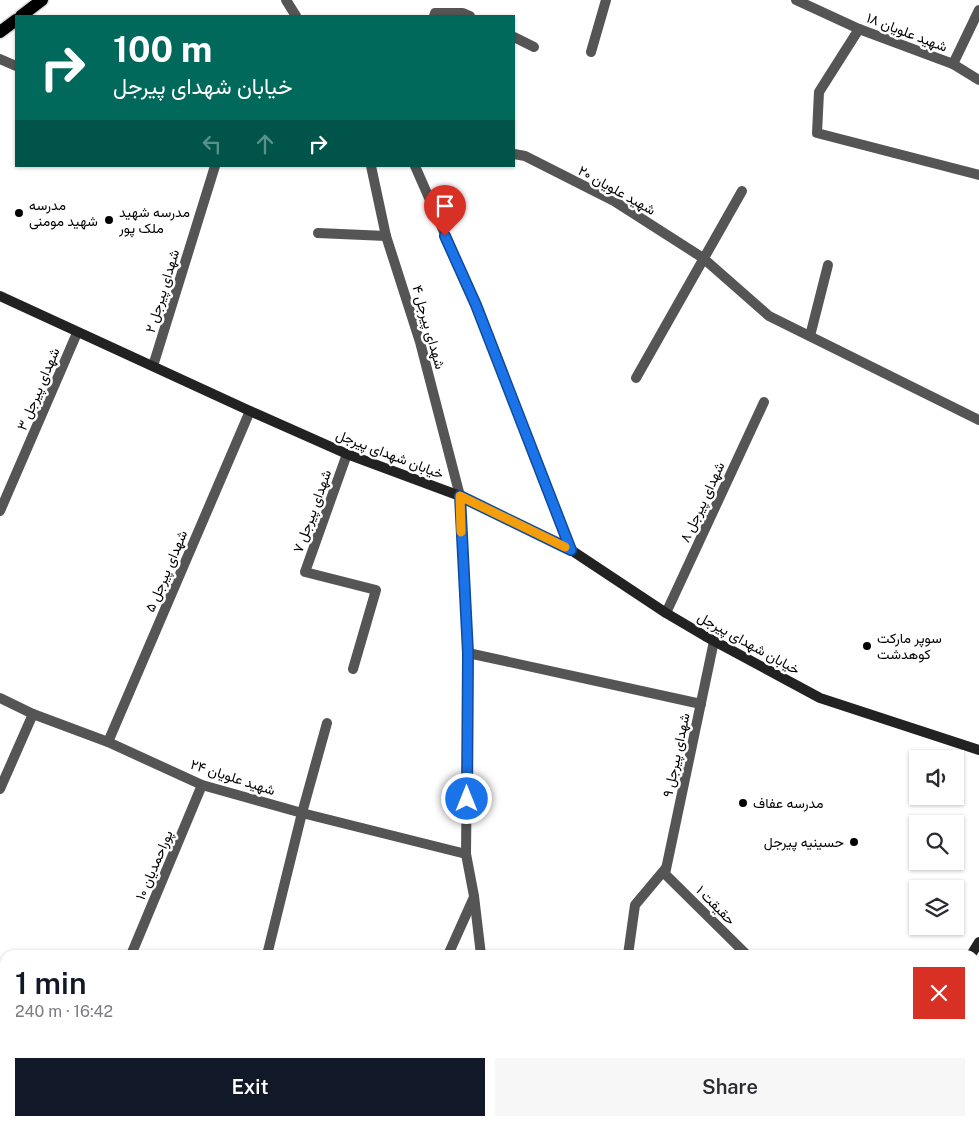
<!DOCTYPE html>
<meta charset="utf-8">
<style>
body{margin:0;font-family:"Public Sans",Vazirmatn,sans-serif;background:#f7f7f7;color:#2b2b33;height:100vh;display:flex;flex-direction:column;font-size:19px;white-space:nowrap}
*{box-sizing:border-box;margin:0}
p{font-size:16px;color:#7c7c81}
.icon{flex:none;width:28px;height:28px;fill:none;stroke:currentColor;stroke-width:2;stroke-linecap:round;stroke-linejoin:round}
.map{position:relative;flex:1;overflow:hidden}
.details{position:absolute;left:0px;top:950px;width:980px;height:176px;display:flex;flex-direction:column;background:#fff;border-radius:15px 15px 0 0;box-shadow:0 1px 4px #0004}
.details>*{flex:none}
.top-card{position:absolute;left:15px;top:15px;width:500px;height:152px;border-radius:0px;box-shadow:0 1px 4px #0004;background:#00695c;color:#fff;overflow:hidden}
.fabs{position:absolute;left:909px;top:750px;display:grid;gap:10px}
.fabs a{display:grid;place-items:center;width:55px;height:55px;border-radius:0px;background:#fff;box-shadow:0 1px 4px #0004;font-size:25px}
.pin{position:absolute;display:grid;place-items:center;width:42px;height:42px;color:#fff;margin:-51px -21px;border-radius:50% 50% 50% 0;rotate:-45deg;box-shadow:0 0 5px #0007}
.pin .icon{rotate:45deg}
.me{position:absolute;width:55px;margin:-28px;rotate:0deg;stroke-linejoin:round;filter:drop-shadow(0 0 4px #0008)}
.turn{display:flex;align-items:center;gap:18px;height:105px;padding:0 15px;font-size:22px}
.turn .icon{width:65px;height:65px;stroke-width:2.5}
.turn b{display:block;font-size:35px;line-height:42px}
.lanes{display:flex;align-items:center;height:48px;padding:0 15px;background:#0003;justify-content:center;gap:25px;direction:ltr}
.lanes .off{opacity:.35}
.round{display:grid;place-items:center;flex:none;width:52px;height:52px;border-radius:0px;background:#f7f7f7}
.headline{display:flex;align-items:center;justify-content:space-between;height:85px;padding:0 15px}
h1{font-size:30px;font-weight:600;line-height:38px;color:#111827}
.cta{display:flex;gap:10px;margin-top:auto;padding:10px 15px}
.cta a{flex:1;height:58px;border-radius:0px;background:#111827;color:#fff;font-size:20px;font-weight:600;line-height:58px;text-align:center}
.cta a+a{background:#f7f7f7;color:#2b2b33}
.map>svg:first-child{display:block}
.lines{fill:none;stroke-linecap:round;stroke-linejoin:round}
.primary-casing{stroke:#dbdbdb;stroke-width:15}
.street{stroke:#555;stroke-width:10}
.secondary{stroke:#222;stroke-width:10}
.primary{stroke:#000;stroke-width:12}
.route-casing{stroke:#114b97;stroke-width:12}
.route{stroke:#1a73e8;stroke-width:9}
.slow{stroke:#f59e0b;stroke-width:9}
.poi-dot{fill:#000;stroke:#fff;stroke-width:2}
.labels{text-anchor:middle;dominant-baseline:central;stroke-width:5;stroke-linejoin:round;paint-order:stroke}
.street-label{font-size:14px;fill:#000;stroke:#fff}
.poi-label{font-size:14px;fill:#000;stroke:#fff;text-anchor:start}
</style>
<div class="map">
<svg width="979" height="1126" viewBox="0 0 979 1126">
<rect width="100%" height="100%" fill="#fff"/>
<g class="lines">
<g class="primary-casing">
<g id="primary">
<path d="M21,16l21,-16"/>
<path d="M0,32l16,-12"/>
</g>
</g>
<g class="street">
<path d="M286,0l10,16"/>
<path d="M796,0l63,29 94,35"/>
<path d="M979,10l-26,54 26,16"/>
<path d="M434,16l1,-3h28l7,3"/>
<path d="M859,29l-40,63 -2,41 162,42"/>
<path d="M514,37l20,10"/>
<path d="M591,52l15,-52"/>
<path d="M0,59l16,7"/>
<path d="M514,154l11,2 89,45 89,57 66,58 210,104"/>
<path d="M371,166l15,70 34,106 40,154 8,157 -2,201 8,42 7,59"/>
<path d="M415,166l61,139 95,245"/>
<path d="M318,233l68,3"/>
<path d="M810,336l18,-71"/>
<path d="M153,366l62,-200"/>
<path d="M636,378l106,-187"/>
<path d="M347,454l-42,118 71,18 -23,79"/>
<path d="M0,511l77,-178"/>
<path d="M666,613l98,-211"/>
<path d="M714,641l-49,233 82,81"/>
<path d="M468,653l233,51"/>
<path d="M0,698l33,16 75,28 94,43 100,28 164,41"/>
<path d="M108,742l142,-331"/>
<path d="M0,789l33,-75"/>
<path d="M131,955l71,-170"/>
<path d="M267,955l35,-142 25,-90"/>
<path d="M448,955l26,-58"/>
<path d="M628,955l7,-50 31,-37"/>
<path d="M975,1057l4,3"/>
<path d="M451,1121l28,5"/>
<path d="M500,1121l1,5"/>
<path d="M686,1121l9,5"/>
<path d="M58,1126l2,-5"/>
<path d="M222,1126l1,-5"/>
<path d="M390,1126l2,-5"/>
<path d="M643,1126l2,-5"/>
</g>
<g class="secondary">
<path d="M0,296l250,115 97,43 113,42 111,54 95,63 39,23 115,62 159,52"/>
<path d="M971,955l8,-13"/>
<path d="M878,1126l2,-5"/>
</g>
<use href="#primary" class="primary"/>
</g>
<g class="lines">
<g class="route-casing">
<path id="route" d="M445,236l31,69 95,245 -111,-54 8,157 -1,146"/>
</g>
<use href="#route" class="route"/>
<path class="slow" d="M461,532l-1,-36 105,51"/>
</g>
<g class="poi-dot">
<circle cx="19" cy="213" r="5"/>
<circle cx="109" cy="220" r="5"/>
<circle cx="867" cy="646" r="5"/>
<circle cx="743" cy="803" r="5"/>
<circle cx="854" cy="842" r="5"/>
</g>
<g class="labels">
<g class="street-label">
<text transform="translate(907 32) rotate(21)">شهید علویان ۱۸</text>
<text transform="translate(617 190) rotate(29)">شهید علویان ۲۰</text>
<text transform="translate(162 291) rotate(-73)">شهدای پیرجل ۲</text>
<text transform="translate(429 327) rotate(74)">شهدای پیرجل ۴</text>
<text transform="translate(38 389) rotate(-67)">شهدای پیرجل ۳</text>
<text transform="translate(390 454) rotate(21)">خیابان شهدای پیرجل</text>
<text transform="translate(702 502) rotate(-65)">شهدای پیرجل ۸</text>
<text transform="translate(312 511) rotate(-70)">شهدای پیرجل ۷</text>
<text transform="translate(166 571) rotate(-67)">شهدای پیرجل ۵</text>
<text transform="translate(749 643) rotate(29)">خیابان شهدای پیرجل</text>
<text transform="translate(676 755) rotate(-78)">شهدای پیرجل ۹</text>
<text transform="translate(233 777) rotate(18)">شهید علویان ۲۴</text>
<text transform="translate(154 865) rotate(-67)">پوراحمدیان ۱۰</text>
<text transform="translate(716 905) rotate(45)">حقیقت ۱</text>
</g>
<g class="poi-label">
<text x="29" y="205">مدرسه<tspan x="29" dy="16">شهید مومنی</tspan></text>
<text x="119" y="212">مدرسه شهید<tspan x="119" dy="16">ملک پور</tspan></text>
<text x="877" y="638">سوپر مارکت<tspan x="877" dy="16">کوهدشت</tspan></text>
<text x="753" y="803">مدرسه عفاف</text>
<text x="844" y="842" text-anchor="end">حسینیه پیرجل</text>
</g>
</g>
</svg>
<div class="fabs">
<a><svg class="icon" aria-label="sound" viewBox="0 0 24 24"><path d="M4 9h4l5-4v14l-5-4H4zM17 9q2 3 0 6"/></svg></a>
<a><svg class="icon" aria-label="search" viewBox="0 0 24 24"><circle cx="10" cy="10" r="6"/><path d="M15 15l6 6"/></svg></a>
<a><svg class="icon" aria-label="layers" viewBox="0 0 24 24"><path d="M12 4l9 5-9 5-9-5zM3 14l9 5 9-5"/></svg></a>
</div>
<div class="pin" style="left:445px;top:236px;background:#d93025"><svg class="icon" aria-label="arrive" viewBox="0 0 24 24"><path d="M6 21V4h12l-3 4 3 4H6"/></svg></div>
<svg class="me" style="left:467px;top:799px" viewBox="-20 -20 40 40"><circle r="17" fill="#1a73e8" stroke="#fff" stroke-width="3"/><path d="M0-11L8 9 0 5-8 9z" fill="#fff"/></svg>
<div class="top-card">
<div class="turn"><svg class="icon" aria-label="right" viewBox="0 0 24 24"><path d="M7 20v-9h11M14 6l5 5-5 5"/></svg><div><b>100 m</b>خیابان شهدای پیرجل</div></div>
<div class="lanes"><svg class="icon off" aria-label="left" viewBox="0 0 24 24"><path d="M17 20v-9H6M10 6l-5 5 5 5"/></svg><svg class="icon off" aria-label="ahead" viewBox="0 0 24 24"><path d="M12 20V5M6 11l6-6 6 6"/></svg><svg class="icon" aria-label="right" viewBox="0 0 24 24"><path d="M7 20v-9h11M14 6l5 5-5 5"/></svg></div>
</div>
<section class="details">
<div class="headline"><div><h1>1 min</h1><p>240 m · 16:42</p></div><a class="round" style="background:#d93025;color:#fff"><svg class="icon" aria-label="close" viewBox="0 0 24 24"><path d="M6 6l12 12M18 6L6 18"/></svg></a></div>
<div class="cta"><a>Exit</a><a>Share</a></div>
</section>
</div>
